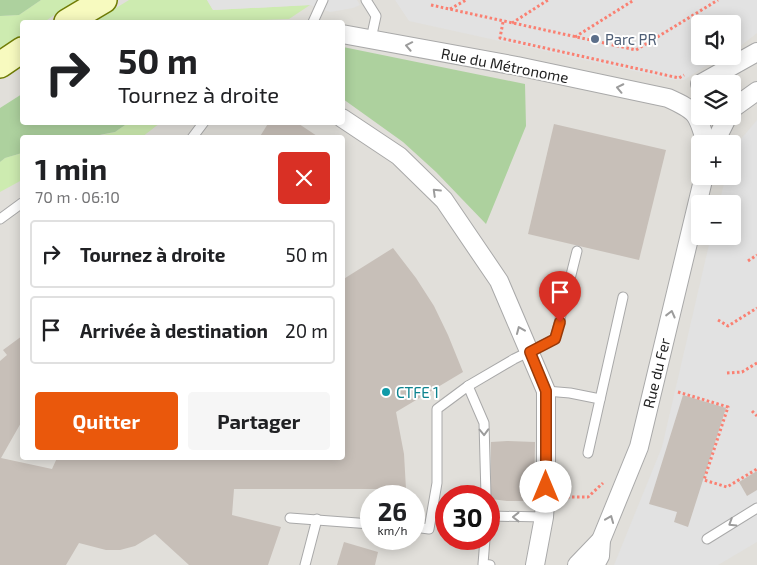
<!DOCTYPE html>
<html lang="fr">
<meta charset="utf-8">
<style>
body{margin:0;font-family:"Exo 2",sans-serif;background:#f6f6f6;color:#202124;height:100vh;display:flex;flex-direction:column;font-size:19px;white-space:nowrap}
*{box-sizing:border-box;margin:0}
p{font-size:16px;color:#757577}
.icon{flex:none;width:28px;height:28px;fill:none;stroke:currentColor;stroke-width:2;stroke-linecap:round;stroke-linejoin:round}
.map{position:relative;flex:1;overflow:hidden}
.sheet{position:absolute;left:20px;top:135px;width:325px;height:325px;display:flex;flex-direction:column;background:#fff;border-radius:5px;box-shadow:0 2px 12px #0003}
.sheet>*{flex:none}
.hud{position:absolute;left:20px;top:20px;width:325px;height:105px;border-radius:5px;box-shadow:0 2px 12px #0003;background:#fff;color:#202124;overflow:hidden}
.tools{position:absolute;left:691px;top:15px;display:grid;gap:10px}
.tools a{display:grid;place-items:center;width:50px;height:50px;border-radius:5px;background:#fff;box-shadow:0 2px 12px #0003;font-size:25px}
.speed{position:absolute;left:360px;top:485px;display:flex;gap:10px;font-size:25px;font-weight:700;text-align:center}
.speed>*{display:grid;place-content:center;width:65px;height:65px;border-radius:50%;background:#fff;box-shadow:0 2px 12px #0003;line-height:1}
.speed small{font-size:12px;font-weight:400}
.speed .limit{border:8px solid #d22;background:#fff;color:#111}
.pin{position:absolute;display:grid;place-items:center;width:42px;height:42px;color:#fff;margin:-51px -21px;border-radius:50% 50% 50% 0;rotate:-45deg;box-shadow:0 0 5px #0007}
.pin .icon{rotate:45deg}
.me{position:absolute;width:55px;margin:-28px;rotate:0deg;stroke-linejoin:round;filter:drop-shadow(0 0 4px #0008)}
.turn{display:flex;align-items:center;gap:18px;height:105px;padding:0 15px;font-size:22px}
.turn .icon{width:65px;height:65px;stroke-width:2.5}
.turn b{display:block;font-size:35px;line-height:42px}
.round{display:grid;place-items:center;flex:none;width:52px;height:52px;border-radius:5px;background:#f6f6f6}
.overview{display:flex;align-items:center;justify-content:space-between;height:85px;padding:0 15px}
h1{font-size:30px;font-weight:700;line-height:38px}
.cta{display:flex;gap:10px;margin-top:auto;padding:10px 15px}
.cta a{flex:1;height:58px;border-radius:5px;background:#ea580c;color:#fff;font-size:20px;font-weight:700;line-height:58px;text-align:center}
.cta a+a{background:#f6f6f6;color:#202124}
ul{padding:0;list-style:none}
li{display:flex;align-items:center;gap:15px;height:68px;margin:0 10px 8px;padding:0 5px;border:2px solid #e0e0e0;border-radius:5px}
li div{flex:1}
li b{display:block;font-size:19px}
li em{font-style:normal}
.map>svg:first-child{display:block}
.airport{fill:#e1dfda;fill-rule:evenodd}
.grass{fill:#cdebb0}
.forest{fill:#add19e}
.parking{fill:#e2e2e2}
.building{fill:#c7bfb8}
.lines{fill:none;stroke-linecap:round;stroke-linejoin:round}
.lane-casing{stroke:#a9a9a9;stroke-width:11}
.street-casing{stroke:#a9a9a9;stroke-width:20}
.secondary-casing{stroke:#707d05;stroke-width:28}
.path{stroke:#fa8072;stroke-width:3;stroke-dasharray:2.5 2.5;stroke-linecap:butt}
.lane{stroke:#fff;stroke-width:9}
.street{stroke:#fff;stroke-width:18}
.secondary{stroke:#f7fabf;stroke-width:25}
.oneway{stroke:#9c9c9c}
.route-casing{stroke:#983908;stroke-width:12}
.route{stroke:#ea580c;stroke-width:9}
.service-dot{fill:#5c6f8a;stroke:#fff;stroke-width:2}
.culture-dot{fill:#0f9aa8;stroke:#fff;stroke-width:2}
.labels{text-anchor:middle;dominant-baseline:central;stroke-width:4;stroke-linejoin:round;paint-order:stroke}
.service-label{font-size:15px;fill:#4e5e75;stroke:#fff;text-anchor:start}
.street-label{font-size:15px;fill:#222;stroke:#fff}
.culture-label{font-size:15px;fill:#0d838f;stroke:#fff;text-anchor:start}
</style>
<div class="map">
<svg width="757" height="565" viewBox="0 0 757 565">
<rect width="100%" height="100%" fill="#f2efe9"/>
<path class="airport" d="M0,0h757v565h-757zM22,22h320v100h-320zM700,24h32v32h-32zM700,84h32v32h-32zM22,138h320v320h-320zM700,144h32v32h-32zM700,204h32v32h-32zM371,496h43v43h-43zM446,496h43v43h-43z"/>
<g class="grass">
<path d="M41,0h36l-33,22h-22v15l-22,15v-36l19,-1z"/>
<path d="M129,0h78l6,10 97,-5 -21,14 -80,3h-116z"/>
<path d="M128,123h32l-18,14 -53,1 26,-6z"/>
<path d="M22,153v27l-22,12v-30l5,-4z"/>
</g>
<g class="forest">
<path d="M0,0h41l-22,15 -19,1z"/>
<path d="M343,47l182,37 1,42 -40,98 -50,-52 -33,-30 -60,-43z"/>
<path d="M22,94v28l106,1 -13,9 -26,5 -67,1v15l-17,5 -5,4v-54z"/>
</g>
<g class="parking">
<path d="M207,0h150l3,5 -7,3 -23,4 -20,-7 -97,5z"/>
<path d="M395,0h362v33l-24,19 -1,-28h-32v32h21l-37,24h-10l-94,-21 -5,1 -12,-5 -154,-34z"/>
<path d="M757,120v422l-39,23h-104l48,-118 49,-211h21v-32h-13l7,-28h6l2,-22 7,-15z"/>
</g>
<g class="building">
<path d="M269,122h27l24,16h-61z"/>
<path d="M554,124l112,26 -27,110 -111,-26z"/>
<path d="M393,248l23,30 18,28 14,29 15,37 -67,40 8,42 2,35h-172l-2,26 49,12 -13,38h-79l-34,-31 -20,12 -15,4h-14l-27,-7 -13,22h-66v-204l7,-6 -4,-5 19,-14v85l-21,37 51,11 5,-11h285v-178z"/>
<path d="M683,395l43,13 -38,119 -14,-5 3,-10 -28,-8z"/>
<path d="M507,441l28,1 -1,59h-27l-16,-2v-57z"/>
<path d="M757,471v19l-10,6 -8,-14z"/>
<path d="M344,542l34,10 -3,13h-38z"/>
</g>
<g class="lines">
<g class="lane-casing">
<g id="lane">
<path d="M366,0l10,16 -5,23"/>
<path d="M313,22l10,-22"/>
<path d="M192,138l12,-16"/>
<path d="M0,219l22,-16"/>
<path d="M468,386l16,37 2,73"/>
<path d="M546,391l24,2 30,6"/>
<path d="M588,453l35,-156"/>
<path d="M489,516l55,1"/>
<path d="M290,518l81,6"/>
<path d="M414,527l15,2 8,-46v-74l31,-23 46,-27 41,-20 22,-88"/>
<path d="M485,539l-2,25 7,1"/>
<path d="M707,539l50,-31"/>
<path d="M305,565l12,-46"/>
</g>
</g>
<g class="street-casing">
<g id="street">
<path d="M342,34l175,32 151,32c29,13 30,16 38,46"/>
<path d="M700,84l57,-32"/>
<path d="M732,109l25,-18"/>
<path d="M342,118l57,38 45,44 55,81 47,110v96l-2,30 -9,48"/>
<path d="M714,144l14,-28"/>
<path d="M577,565l24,-25"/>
<path d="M595,565l5,-9 1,-16 38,-93 65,-271"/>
</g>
</g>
<g class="secondary-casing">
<g id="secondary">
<path d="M67,22l37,-22"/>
<path d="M0,65l22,-15"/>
</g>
</g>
<g class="path">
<path d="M431,5l205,45 82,-50"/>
<path d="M450,9l16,-9"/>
<path d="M503,22l-3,16 179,40 5,-3"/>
<path d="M512,23l36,-23"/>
<path d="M575,37l59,-37"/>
<path d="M748,261l9,-6"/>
<path d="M718,320l10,6 29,-18"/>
<path d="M727,373l15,-1 15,-9"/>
<path d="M678,392l50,15 -24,73 23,7 30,-18"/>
<path d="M752,411l5,5"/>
<path d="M562,497h26l15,-14"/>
</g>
<use href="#lane" class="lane"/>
<use href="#street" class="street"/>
<use href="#secondary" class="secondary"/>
</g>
<defs><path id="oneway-chevron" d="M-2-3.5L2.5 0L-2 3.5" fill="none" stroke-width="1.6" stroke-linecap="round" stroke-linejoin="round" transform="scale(1.25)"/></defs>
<g class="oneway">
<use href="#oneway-chevron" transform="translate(409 46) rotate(-169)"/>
<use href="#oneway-chevron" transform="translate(620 88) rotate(-168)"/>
<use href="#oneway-chevron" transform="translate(436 192) rotate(-136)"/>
<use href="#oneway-chevron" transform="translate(671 314) rotate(-76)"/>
<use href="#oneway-chevron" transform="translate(520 330) rotate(-113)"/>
<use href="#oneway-chevron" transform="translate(484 432) rotate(88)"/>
<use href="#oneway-chevron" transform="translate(516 517) rotate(-180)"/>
<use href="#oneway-chevron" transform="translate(610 519) rotate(-68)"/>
<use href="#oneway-chevron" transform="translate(732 523) rotate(148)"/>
</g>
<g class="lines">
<g class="route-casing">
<path id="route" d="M546,487v-96l-16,-39 25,-13 5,-17"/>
</g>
<use href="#route" class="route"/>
</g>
<circle class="service-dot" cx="595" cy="39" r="5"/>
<circle class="culture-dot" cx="386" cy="392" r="5"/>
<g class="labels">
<g class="service-label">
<text x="605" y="39">Parc PR</text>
</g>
<g class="street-label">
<text transform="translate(505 65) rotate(11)">Rue du Métronome</text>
<text transform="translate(656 373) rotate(-76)">Rue du Fer</text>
</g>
<g class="culture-label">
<text x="396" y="392">CTFE 1</text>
</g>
</g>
</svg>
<div class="tools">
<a><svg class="icon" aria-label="sound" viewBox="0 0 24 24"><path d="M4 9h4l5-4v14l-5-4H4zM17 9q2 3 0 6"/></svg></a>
<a><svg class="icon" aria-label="layers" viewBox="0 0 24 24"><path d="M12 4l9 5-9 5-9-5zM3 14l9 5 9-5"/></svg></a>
<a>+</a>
<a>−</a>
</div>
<div class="speed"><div>26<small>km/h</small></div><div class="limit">30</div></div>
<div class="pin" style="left:560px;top:322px;background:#d93025"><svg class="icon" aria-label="arrive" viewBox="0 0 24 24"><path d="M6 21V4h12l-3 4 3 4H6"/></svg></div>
<svg class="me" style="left:546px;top:487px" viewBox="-20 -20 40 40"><circle r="19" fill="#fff"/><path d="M0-13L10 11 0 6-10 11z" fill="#ea580c"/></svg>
<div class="hud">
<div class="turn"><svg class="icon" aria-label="right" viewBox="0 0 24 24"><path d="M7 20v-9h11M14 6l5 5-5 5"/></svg><div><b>50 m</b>Tournez à droite</div></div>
</div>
<section class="sheet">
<div class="overview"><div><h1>1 min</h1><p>70 m · 06:10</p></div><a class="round" style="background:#d93025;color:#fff"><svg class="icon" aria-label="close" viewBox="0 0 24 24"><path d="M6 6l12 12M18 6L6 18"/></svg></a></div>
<ul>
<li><svg class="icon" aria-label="right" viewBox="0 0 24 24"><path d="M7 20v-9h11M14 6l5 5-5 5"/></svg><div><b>Tournez à droite</b></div><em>50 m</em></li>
<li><svg class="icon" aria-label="arrive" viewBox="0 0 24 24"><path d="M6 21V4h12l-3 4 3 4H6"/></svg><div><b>Arrivée à destination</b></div><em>20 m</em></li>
</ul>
<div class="cta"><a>Quitter</a><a>Partager</a></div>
</section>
</div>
